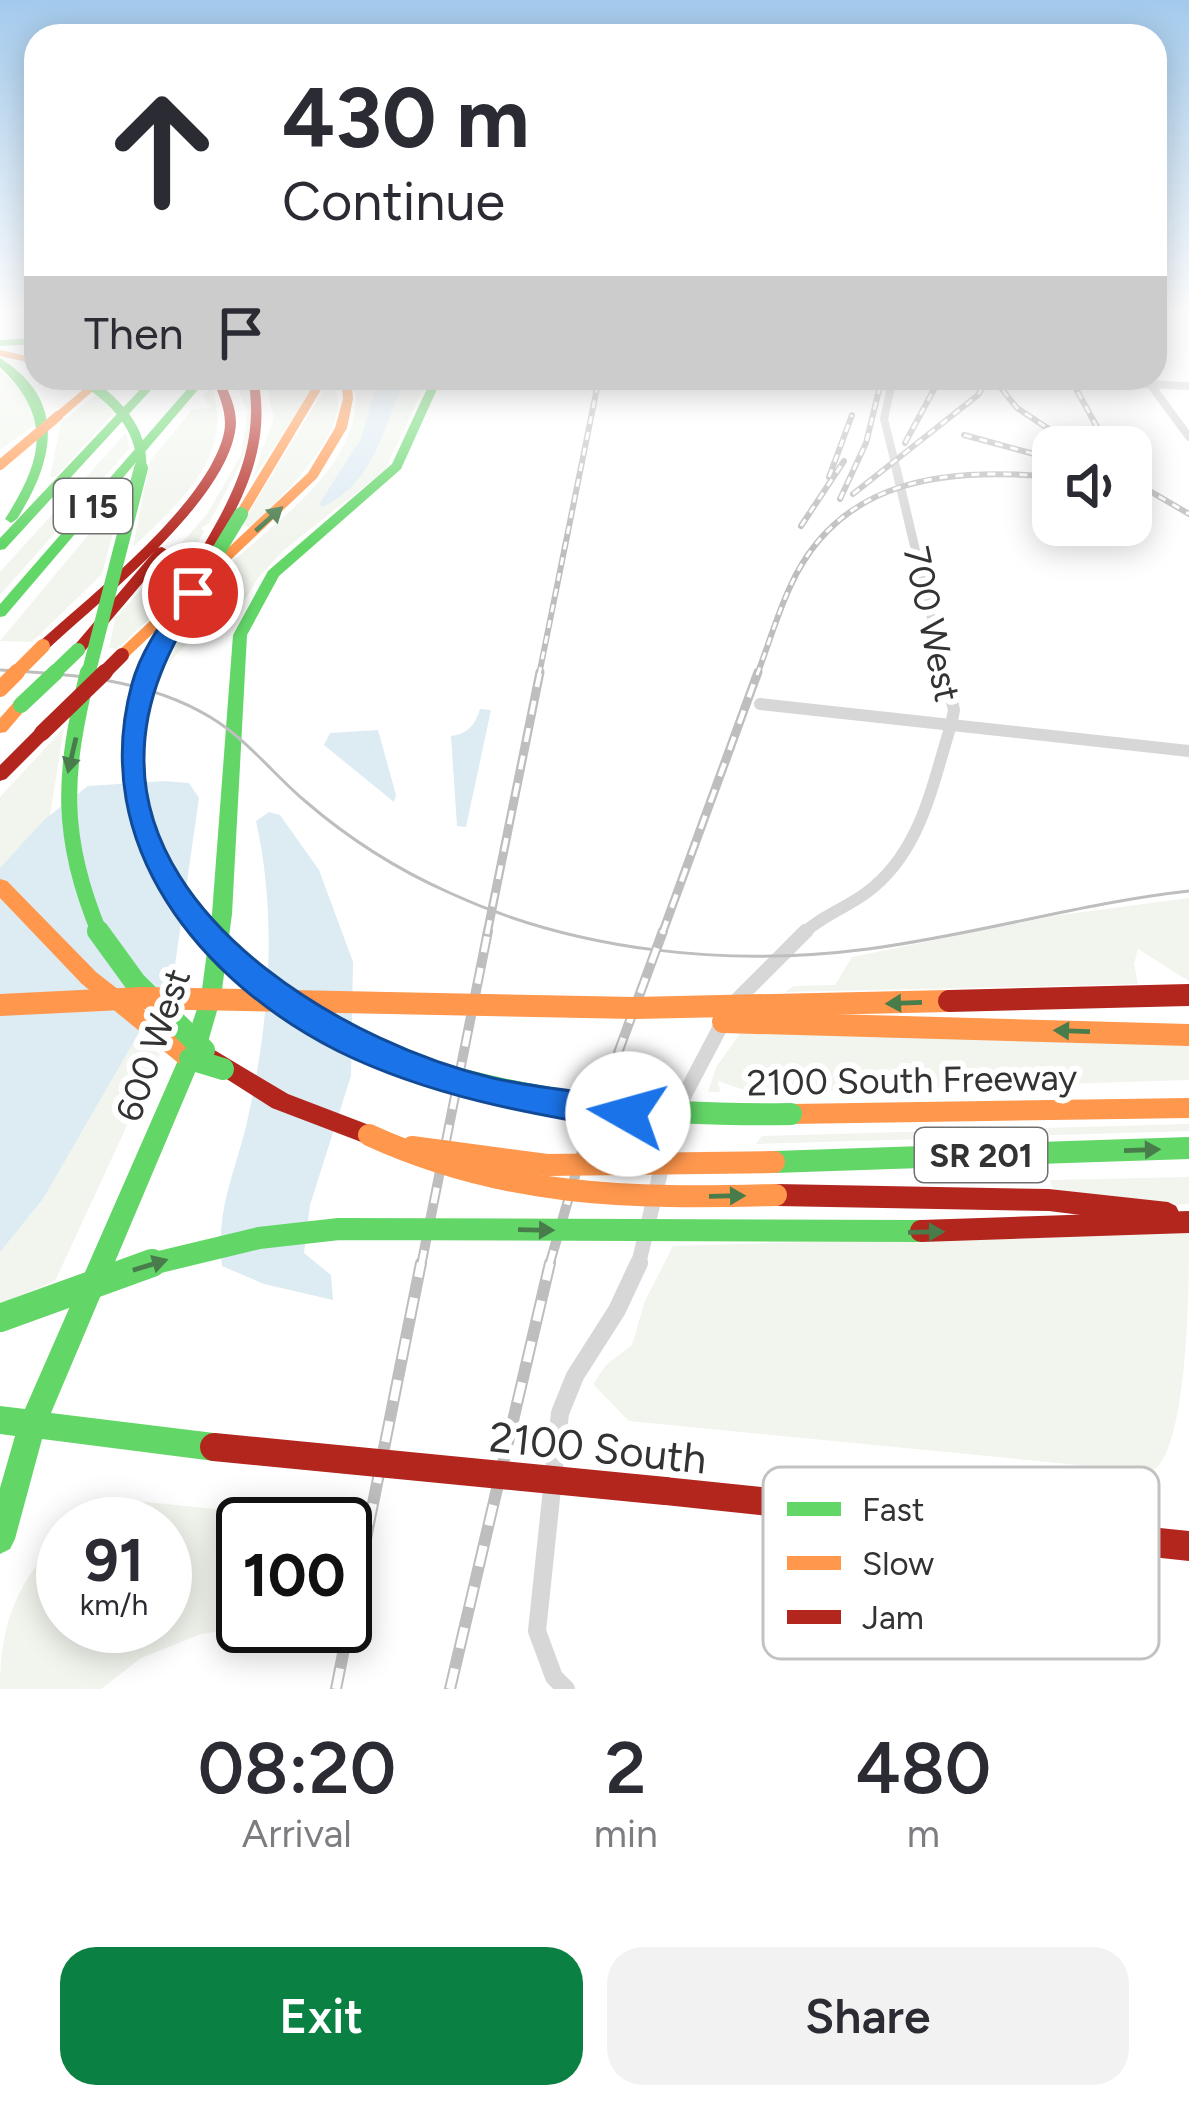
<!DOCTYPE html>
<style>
body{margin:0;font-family:Figtree,sans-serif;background:#f2f2f3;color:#2b2b33;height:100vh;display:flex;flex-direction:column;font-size:45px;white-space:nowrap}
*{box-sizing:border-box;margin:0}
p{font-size:39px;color:#7c7c81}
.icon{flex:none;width:66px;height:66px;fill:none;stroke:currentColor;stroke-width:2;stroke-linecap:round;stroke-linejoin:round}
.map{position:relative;height:1689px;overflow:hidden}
.details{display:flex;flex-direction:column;background:#fff;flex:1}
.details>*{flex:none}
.top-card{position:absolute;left:24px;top:24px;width:1143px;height:366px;border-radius:36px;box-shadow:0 6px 30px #0003;background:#fff;color:#2b2b33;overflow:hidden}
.buttons{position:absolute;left:1032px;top:426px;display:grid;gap:24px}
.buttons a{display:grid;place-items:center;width:120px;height:120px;border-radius:24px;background:#fff;box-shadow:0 6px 30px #0003;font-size:60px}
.speed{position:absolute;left:36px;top:1497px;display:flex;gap:24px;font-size:60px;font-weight:700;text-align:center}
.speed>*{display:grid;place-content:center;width:156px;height:156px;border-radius:50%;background:#fff;box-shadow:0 6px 30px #0003;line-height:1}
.speed small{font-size:30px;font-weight:400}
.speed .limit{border:6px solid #111;border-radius:18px;background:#fff;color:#111}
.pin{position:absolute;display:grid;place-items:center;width:102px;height:102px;color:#fff;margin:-51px;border:6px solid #fff;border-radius:50%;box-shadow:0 3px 12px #0007}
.me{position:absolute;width:132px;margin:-66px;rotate:277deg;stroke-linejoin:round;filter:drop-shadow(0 0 9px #0008)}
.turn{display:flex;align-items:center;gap:42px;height:252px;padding:0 60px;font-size:54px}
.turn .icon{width:156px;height:156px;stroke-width:2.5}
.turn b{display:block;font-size:84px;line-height:102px}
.then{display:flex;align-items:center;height:114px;padding:0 60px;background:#0003;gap:24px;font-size:45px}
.eta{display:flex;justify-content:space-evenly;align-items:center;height:204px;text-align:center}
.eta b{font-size:72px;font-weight:600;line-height:84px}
.button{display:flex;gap:24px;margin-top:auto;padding:24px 60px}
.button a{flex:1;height:138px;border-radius:36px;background:#0b8043;color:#fff;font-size:48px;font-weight:600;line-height:138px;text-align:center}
.button a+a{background:#f2f2f3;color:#2b2b33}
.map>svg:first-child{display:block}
.green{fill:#f1f5ed}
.water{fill:#ddebf3}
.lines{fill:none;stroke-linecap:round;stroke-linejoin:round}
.street-far4{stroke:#d7d7d7;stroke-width:8}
.street-far3{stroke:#d7d7d7;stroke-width:9}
.street-far2{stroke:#d7d7d7;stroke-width:12}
.street-far1{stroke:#d7d7d7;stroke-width:15}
.street{stroke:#d7d7d7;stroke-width:18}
.fast{fill:#63d668;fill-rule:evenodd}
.slow{fill:#ff974d;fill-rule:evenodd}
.jam{fill:#b3261e;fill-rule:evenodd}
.tram{stroke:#bebebe;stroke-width:3}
.rail-far3-casing{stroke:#bebebe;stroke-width:6}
.rail-far2-casing{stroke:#bebebe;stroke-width:9}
.rail-far1-casing{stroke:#bebebe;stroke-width:10}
.rail-casing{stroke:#bebebe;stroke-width:12}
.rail-far3{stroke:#fff;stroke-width:3;stroke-dasharray:8;stroke-linecap:butt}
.rail-far2{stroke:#fff;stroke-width:4.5;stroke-dasharray:14;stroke-linecap:butt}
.rail-far1{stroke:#fff;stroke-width:6;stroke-dasharray:16;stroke-linecap:butt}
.rail{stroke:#fff;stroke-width:8;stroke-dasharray:21;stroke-linecap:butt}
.fast-bridge-far4{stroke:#63d668;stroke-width:10}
.fast-bridge-far3{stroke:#63d668;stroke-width:14}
.fast-bridge-far2{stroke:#63d668;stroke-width:16}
.fast-bridge-far1{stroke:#63d668;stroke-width:22}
.fast-bridge{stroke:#63d668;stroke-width:28}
.slow-bridge-far3{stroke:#ff974d;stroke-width:10}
.slow-bridge-far2{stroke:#ff974d;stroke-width:14}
.slow-bridge-far1{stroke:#ff974d;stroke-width:16}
.slow-bridge{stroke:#ff974d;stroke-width:22}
.jam-bridge-far3{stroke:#b3261e;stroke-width:14}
.jam-bridge-far2{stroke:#b3261e;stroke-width:16}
.jam-bridge-far1{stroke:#b3261e;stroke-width:22}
.jam-bridge{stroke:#b3261e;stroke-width:28}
.oneway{fill:#497c4b}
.route{fill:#1a73e8;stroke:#114b97;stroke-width:3}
.labels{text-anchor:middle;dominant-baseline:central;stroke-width:12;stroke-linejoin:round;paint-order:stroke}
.shield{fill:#fff;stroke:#707070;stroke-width:3}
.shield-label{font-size:33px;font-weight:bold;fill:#333}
.street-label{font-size:36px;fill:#333;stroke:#fff}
.near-street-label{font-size:42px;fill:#333;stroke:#fff}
.key{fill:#fff;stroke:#c2c2c2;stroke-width:3}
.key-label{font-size:33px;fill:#333}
</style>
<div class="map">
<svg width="1189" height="1689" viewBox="0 0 1189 1689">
<rect width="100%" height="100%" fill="#fff"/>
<g class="green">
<path d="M0,370l24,23 12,31 -36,26z"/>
<path d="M231,378h15c23,51 -14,101 -37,145l-8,5 3,3 -38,72 -49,46 -8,-1 6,-29 92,-105 34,-59 7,-44z"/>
<path d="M264,378h55l-68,104 23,-64z"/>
<path d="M331,378c32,45 -50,119 -81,150l-8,-4z"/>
<path d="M355,378h73l-43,92 -101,80 -26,28 -26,43 -24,2 -39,39c11,-23 20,-55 37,-74 55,-62 162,-114 149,-210z"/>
<path d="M212,387c23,70 -33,116 -79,160l17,-86 42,-51 19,-2 -8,-12z"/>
<path d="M96,395l18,18 -59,64h-5l11,-55z"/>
<path d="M126,433l4,15 -130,147v-23z"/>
<path d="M124,492l-22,82 -70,68 -32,-1z"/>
<path d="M64,728l-14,87 -50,53v-71z"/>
<path d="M1189,898v83l-51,-32 -4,15 4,20 -353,8 9,-6 41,-1 17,-28 201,-41z"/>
<path d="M742,1031l447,14v35l-435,13 -36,-12 2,11h-12l8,-25z"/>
<path d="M137,1036l23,18 -105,227 -55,23v-52l43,-53z"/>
<path d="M1189,1124v7l-433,13 6,-8z"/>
<path d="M1189,1177v27l-14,1 -122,-16 -3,-9z"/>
<path d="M1189,1231c0,46 0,227 -39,241l-521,-51 -36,-37 13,-19 26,-20 13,-44 28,-55z"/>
<path d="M146,1502l189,19 -92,3v102h14l-56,8 -60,24 -40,31h-101c0,-66 17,-107 63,-155v92h102v-102h-92l25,-15z"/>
</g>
<g class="water">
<path d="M378,378h28c-22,46 -31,106 -84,129l-3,-3 42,-65z"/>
<path d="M480,709l11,1 -25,117 -9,-1 -6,-90c17,-2 24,-11 29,-27z"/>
<path d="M378,730l18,65 -2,7 -70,-57 6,-12z"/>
<path d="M163,781l26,2 10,15 -25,174 -131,227 -43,53v-384l45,-49 43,-33z"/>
<path d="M269,812l11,3 39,55 34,92 -2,114 -41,129 -6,48 27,22 2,25 -69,-16 -42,-18c-6,-58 12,-89 25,-144 22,-98 31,-202 9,-301z"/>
</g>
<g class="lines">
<g class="street-far4">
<path d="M893,378l-9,41 13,52"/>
<path d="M984,378l205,8"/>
<path d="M1150,384l39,53"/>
</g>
<path class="street-far3" d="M896,468l49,207"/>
<g class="street-far2">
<path d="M760,704l429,47"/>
<path d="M803,934c18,-18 43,-26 63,-41 55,-40 66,-108 85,-168l3,-15 -9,-38"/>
</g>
<g class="street-far1">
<path d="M737,1000l69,-69"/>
<path d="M638,1266l36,-151 49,-93"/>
</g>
<path class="street" d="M566,1689l-12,-12 -17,-46 23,-218 15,-37 42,-66 22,-47"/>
<g class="fast">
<path d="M36,338v6l-36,2v-6z"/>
<path d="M0,358c68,43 54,102 17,161l-6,4 -6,-4c37,-58 49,-100 -5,-152z"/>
<path d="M151,378h11l-157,171 -5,1v-12z"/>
<path d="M197,378h11l-203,238 -5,1v-13z"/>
<path d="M432,378h10l-41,91 -122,107 -32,59 -15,279 -11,83 -13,45 -157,371 163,20 10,4 4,10 -4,10 -10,4 -172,-22 -27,100 -5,10 -10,5v-66l15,-52 -15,-2v-28l25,3 161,-367 15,-45 11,-83 21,-279 35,-64 124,-107z"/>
<path d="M1189,1137v22l-415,14 -8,-3 -4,-8 4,-8 8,-3z"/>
</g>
<g class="slow">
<path d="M0,350l36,8v6l-36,-8z"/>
<path d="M97,378h11l-46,40h-8v-4z"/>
<path d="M318,378h10l-81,136 -10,3 -2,-3z"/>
<path d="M341,378h10l2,21 -6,29 -30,50 -190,180h-10v-6l191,-179 27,-45 8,-29z"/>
<path d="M21,700l8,5 -23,27 -6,1v-15l15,-17z"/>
<path d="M0,879l7,2 89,91 102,80 3,7 -3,7 -8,2 -8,-2 -100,-82 -82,-86z"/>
<path d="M1189,1098v20l-398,6 -8,-3 -3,-7 3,-7 8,-3z"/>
</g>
<g class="jam">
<path d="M212,378h10c8,16 17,35 13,54 -13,73 -133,167 -187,217h-10v-6c54,-49 170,-139 186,-210 4,-19 -5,-38 -12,-55z"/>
<path d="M248,378h10c16,81 -26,138 -63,206l-7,4 -5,-1 -2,-3c38,-67 82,-125 67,-206z"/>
<path d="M162,547l7,4 -2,3 -84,99h-10v-6l84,-99z"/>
<path d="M42,728l6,1 2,4 -2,4 -42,42 -6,2v-16l36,-36z"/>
<path d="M211,1048l77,46 89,34 3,7 -3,7 -8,3 -97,-37 -69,-44 -3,-7 3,-7z"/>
<path d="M776,1184l273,5 119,13 8,4 4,8 -4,8 -8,4 -119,-15 -273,-5 -8,-3 -4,-8 4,-8z"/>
<path d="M665,1477l524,54v30l-524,-56 -10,-4 -4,-10 4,-10z"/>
</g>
<path class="tram" d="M0,670c72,4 147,9 210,47 37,22 63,57 95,84 44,38 93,69 145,92 128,59 279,74 418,56 108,-14 212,-46 321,-58"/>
<g class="rail-far3-casing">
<g id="rail-far3">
<path d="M993,378l24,30 59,39"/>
<path d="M1070,378l38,69"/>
<path d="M964,435l89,24"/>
<path d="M905,443l34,-63"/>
<path d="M829,477l23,-62"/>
<path d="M1131,480l58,34"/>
<path d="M853,494l125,-99 10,-17"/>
<path d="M840,499l26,-56 16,-65"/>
<path d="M801,526l43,-65"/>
<path d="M539,675l60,-297"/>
<path d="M757,675c11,-29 20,-60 33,-88 49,-110 158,-120 263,-110"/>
</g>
</g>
<g class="rail-far2-casing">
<g id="rail-far2">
<path d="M487,934l53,-262"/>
<path d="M662,934l96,-262"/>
</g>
</g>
<g class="rail-far1-casing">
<g id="rail-far1">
<path d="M421,1266l67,-335"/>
<path d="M549,1266l35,-121 79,-214"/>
</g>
</g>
<g class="rail-casing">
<g id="rail">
<path d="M336,1689l85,-426"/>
<path d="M450,1689l100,-426"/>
</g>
</g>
<use href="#rail-far3" class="rail-far3"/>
<use href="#rail-far2" class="rail-far2"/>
<use href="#rail-far1" class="rail-far1"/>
<use href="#rail" class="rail"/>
<path class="fast-bridge-far4" d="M81,378c33,21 64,51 60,93"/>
<g class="fast-bridge-far3">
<path d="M193,593l48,-79"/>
<path d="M52,675l26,-25"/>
<path d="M88,675l53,-207"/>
</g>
<g class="fast-bridge-far2">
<path d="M88,672c-25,101 -29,165 12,262"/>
<path d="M21,705l35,-33"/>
</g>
<g class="fast-bridge-far1">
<path d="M98,931l37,51 69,68"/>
<path d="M190,1059l33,10"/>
<path d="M407,1064c127,40 251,52 384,50"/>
<path d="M143,1266l116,-28 80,-9 582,2"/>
</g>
<path class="fast-bridge" d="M0,1318l152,-55"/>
<path class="slow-bridge-far3" d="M0,465l58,-49"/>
<g class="slow-bridge-far2">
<path d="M14,675l29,-29"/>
<path d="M147,675l36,-82"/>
</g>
<g class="slow-bridge-far1">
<path d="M148,672c-35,97 -2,185 60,262"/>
<path d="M0,689l17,-17"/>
</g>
<g class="slow-bridge">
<path d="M206,931c50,64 128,102 201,133"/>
<path d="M0,1005l142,-7 493,10 314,-7"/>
<path d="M723,1022l466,13"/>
<path d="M369,1135c135,62 261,64 407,60"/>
<path d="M412,1147l135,18 227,-3"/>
</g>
<path class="jam-bridge-far3" d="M102,675l20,-20"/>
<path class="jam-bridge-far2" d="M42,733l63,-61"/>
<g class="jam-bridge-far1">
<path d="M949,1001l240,-6"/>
<path d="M921,1231l268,-9"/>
</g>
<path class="jam-bridge" d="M214,1447l451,44"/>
</g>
<defs><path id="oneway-solid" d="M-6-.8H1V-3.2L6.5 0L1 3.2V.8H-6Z" transform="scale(3)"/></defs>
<g class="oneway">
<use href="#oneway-solid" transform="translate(269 519) rotate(-42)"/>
<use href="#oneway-solid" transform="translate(72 755) rotate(103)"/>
<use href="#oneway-solid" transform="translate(904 1003) rotate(178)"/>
<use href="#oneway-solid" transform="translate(1072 1031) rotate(-178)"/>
<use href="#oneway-solid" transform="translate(1142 1150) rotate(-2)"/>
<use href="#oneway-solid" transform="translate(727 1196) rotate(-1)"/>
<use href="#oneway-solid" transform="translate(536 1230) rotate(1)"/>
<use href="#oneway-solid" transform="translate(926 1232) rotate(-1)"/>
<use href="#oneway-solid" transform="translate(150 1265) rotate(-17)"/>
</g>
<linearGradient id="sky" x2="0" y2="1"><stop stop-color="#a3caec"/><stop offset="0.57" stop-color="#fff"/><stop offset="1" stop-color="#fff" stop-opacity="0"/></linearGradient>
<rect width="1189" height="547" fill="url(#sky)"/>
<path class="route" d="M193,587l10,6c-33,53 -60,105 -59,169 2,165 209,283 349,316 44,10 91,14 135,21l13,4 4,11 -4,11 -13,5c-98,-16 -199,-34 -290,-79 -138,-70 -250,-206 -206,-367 9,-34 33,-66 53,-95z"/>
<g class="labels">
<g class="shield">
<rect x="54" y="479" width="78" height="54" rx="9"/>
<rect x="915" y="1128" width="132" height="54" rx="9"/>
</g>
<g class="shield-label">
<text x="93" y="506">I 15</text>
<text x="981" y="1155">SR 201</text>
</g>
<g class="street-label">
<text transform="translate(932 624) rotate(78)">700 West</text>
<text transform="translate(153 1045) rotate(-71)">600 West</text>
<text transform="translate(912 1080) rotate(-1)">2100 South Freeway</text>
</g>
<g class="near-street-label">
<text transform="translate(598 1448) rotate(6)">2100 South</text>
</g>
</g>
<rect x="763" y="1467" width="396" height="192" rx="18" class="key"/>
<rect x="787" y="1502" width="54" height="14" fill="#63d668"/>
<rect x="787" y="1556" width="54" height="14" fill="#ff974d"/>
<rect x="787" y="1610" width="54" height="14" fill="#b3261e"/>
<g class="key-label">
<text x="862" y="1521">Fast</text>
<text x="862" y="1575">Slow</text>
<text x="862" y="1629">Jam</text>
</g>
</svg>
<div class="buttons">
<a><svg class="icon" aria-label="sound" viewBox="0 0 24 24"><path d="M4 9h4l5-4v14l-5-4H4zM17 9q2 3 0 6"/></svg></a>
</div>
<div class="speed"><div>91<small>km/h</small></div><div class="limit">100</div></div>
<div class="pin" style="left:193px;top:593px;background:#d93025"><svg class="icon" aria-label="arrive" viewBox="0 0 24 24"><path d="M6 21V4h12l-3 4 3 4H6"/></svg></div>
<svg class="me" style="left:628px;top:1114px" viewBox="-20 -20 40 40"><circle r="19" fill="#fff"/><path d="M0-13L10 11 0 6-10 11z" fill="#1a73e8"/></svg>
<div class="top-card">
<div class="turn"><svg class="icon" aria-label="ahead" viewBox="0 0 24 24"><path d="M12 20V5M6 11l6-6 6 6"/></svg><div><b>430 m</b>Continue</div></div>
<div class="then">Then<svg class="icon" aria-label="arrive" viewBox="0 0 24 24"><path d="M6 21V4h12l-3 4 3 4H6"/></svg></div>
</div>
</div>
<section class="details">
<div class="eta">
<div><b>08:20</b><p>Arrival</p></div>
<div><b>2</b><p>min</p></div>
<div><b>480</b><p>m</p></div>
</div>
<div class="button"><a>Exit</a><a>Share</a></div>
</section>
